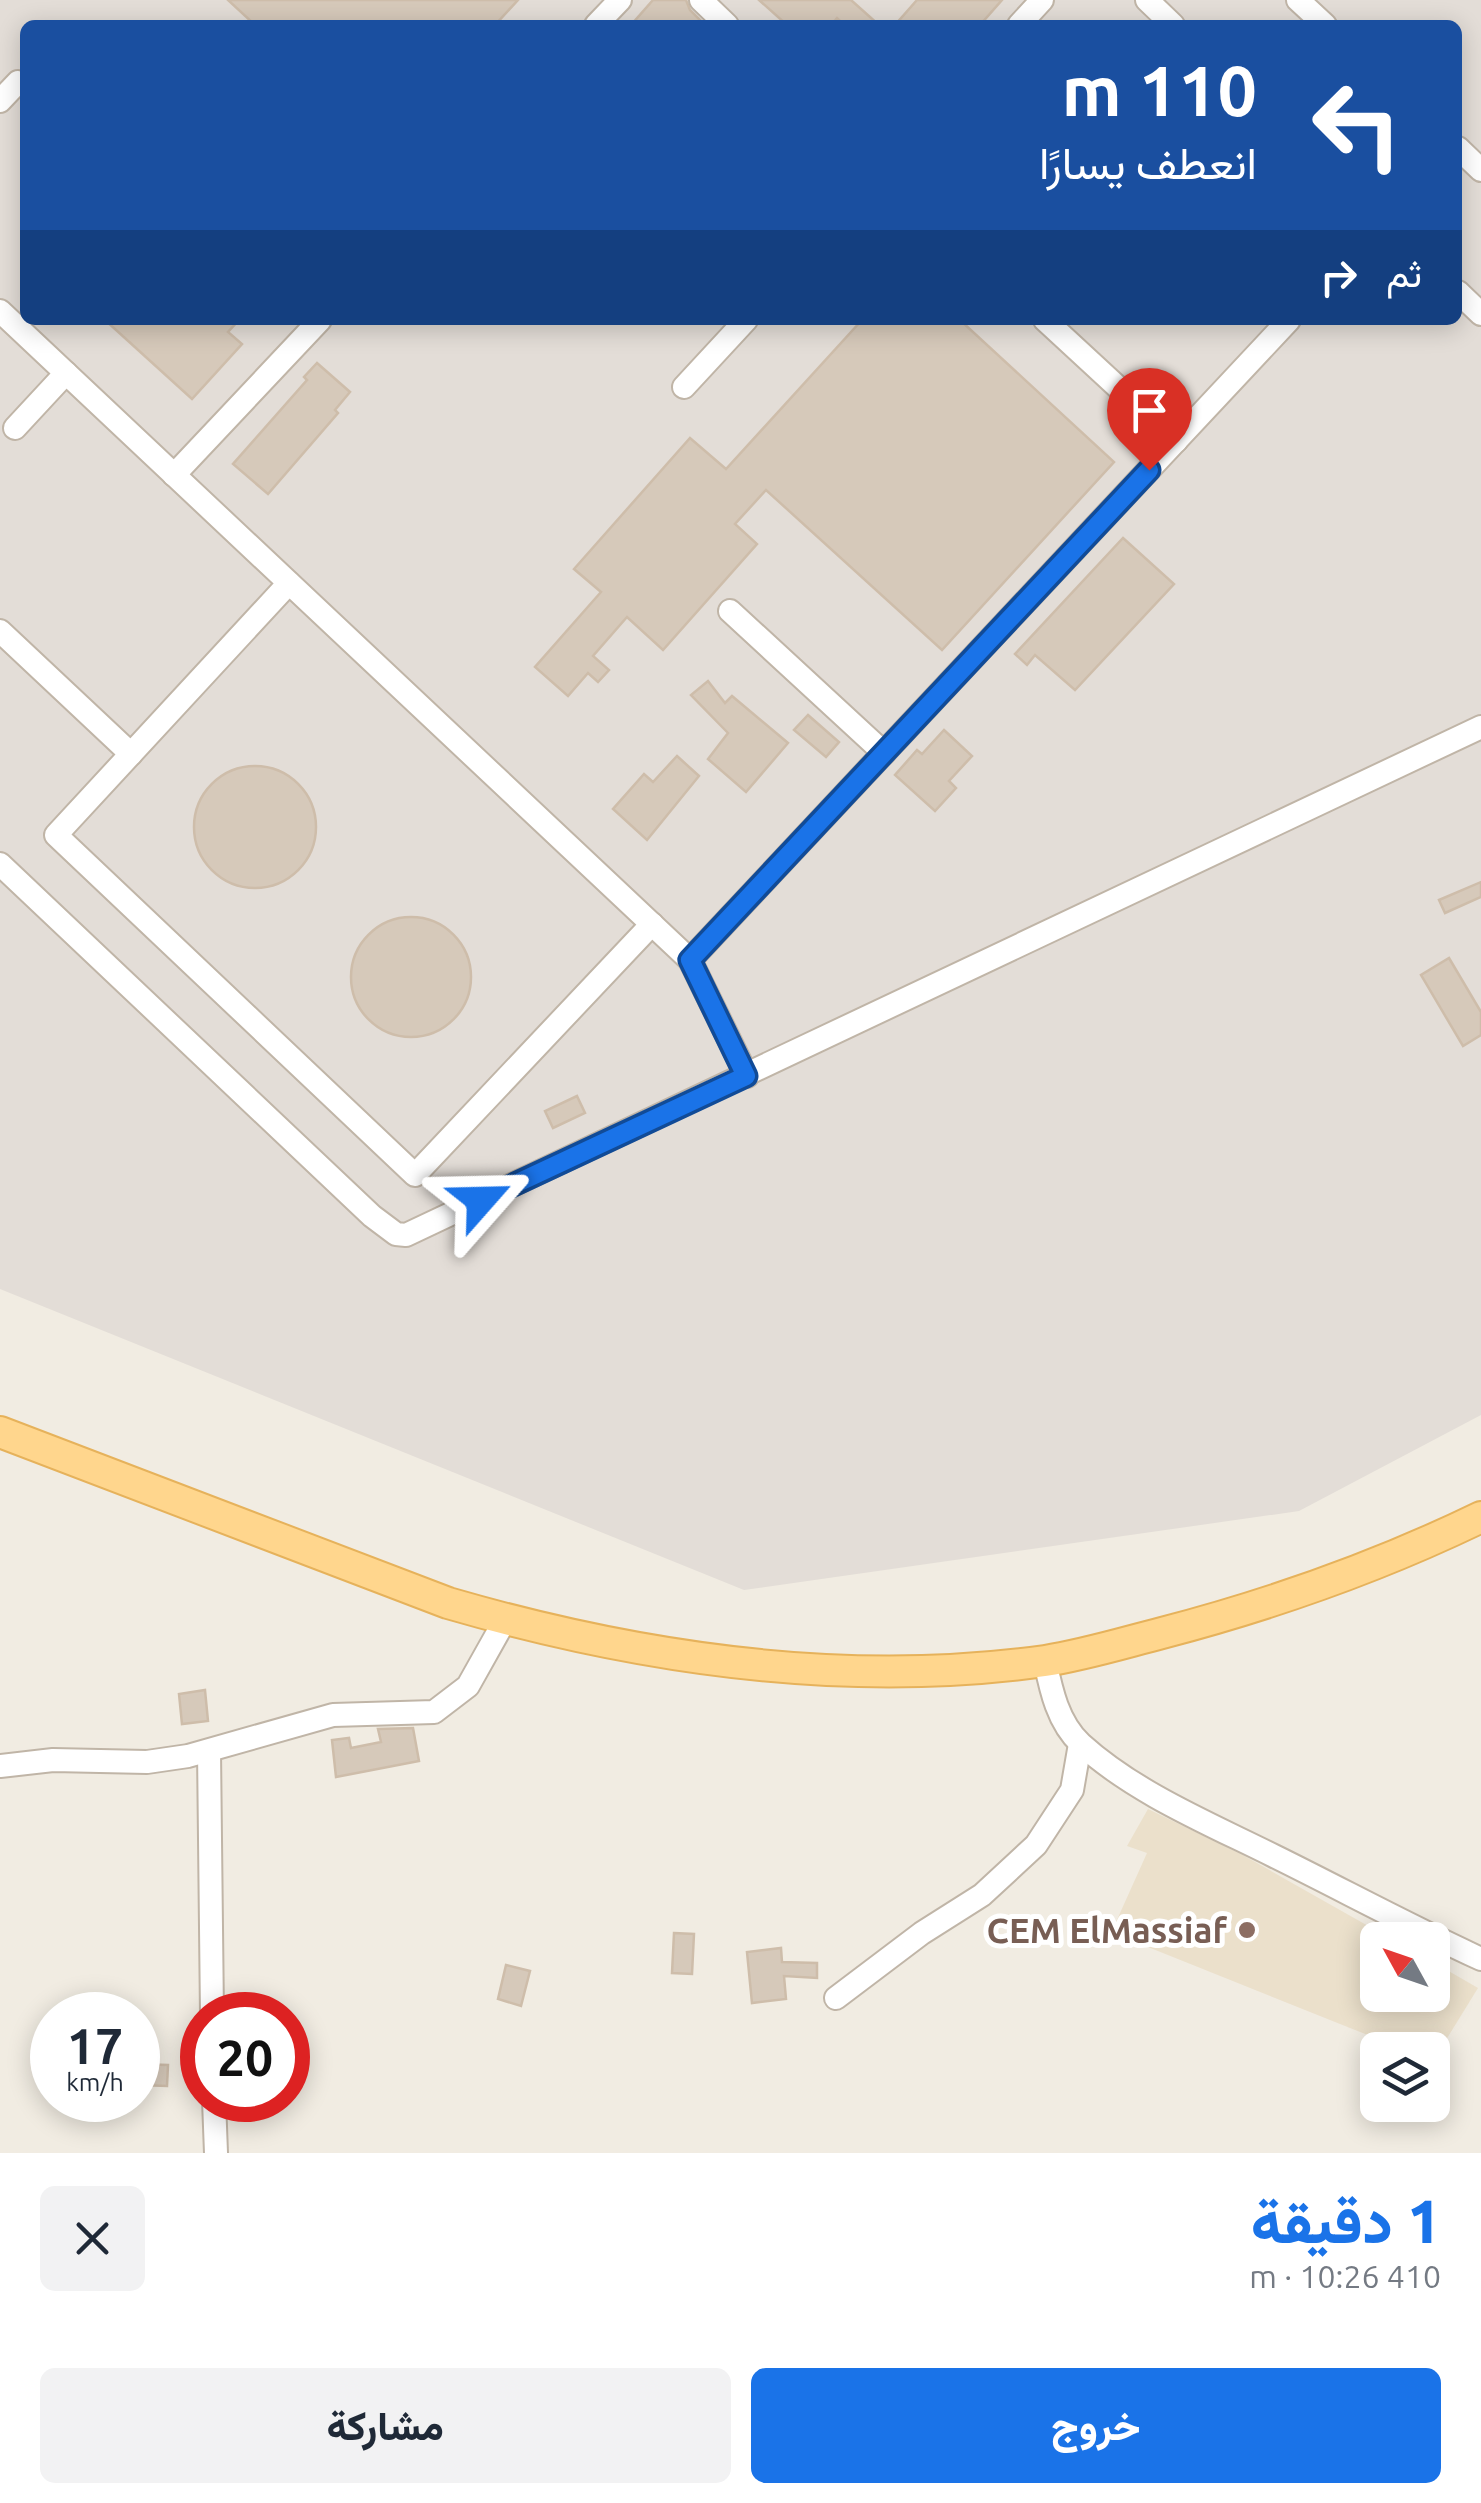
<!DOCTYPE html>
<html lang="ar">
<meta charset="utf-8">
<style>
body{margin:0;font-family:Ubuntu,Vazirmatn,sans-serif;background:#f2f2f3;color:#1f2937;direction:rtl;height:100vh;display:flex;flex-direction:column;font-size:38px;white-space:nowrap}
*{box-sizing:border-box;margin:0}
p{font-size:32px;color:#747a83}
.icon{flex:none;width:55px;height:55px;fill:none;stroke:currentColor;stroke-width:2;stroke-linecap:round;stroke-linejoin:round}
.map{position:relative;height:2153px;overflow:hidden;direction:ltr}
.details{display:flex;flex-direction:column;background:#fff;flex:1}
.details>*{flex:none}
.hud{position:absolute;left:20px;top:20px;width:1442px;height:305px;border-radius:15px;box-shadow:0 5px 25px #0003;direction:rtl;background:#1a4fa0;color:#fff;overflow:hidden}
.needle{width:65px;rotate:310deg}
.tools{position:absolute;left:1360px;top:1922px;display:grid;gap:20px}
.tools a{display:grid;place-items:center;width:90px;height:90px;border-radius:15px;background:#fff;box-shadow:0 5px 25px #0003;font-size:50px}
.speed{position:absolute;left:30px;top:1992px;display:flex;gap:20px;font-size:50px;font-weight:700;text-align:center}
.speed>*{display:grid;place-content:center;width:130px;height:130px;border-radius:50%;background:#fff;box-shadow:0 5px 25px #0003;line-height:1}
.speed small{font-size:25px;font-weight:400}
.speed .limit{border:15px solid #d22;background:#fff;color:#111}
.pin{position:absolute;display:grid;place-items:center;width:85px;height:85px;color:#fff;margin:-102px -42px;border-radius:50% 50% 50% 0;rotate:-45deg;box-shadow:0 0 10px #0007}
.pin .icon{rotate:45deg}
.me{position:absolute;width:110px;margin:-55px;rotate:65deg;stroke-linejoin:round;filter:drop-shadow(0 0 8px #0008)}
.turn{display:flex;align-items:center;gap:35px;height:210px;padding:0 40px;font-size:45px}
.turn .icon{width:130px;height:130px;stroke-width:2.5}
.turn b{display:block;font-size:70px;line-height:85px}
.then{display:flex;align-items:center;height:95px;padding:0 40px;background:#0003;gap:20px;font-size:38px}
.round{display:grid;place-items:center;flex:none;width:105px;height:105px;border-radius:15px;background:#f2f2f3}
.summary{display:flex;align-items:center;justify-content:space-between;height:170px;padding:0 40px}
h1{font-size:60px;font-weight:800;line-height:75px;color:#1a73e8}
.button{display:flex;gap:20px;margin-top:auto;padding:20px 40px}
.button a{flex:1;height:115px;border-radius:15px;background:#1a73e8;color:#fff;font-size:40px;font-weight:800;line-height:115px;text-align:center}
.button a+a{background:#f2f2f3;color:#1f2937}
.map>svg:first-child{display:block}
.industrial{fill:#e3ddd7;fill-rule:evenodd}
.education{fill:#ebe0cb}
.building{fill:#d6c9ba;stroke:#cebdaa;stroke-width:2.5}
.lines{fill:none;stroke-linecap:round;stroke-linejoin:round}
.minor-casing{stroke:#c0b5a7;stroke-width:26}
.major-casing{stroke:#e6b25b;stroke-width:34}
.minor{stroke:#fff;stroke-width:22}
.major{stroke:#ffd68d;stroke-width:30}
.route-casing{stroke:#114b97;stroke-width:25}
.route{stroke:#1a73e8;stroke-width:18}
.education-dot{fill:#8d6e63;stroke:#fff;stroke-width:4}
.labels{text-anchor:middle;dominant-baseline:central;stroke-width:10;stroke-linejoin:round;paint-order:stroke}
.education-label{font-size:35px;font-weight:bold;fill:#785e54;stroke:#fff;text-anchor:end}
</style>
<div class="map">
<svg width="1481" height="2153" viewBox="0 0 1481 2153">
<rect width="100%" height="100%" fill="#f1ece2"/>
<path class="industrial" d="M0,0h1481v1415l-182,96 -555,79 -744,-301zM25,25h1433v295h-1433z"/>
<path class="education" d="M1148,1809l93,45 152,86h-15v55h54l1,-33 45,26 -45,73 -1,-11h-27l-282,-113 -7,-15 31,-69 -20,-7z"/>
<g class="building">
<path d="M228,0h290l-23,25h-240z"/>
<path d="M653,0h33l4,10 15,15h-74z"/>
<path d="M759,0h92l28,25h-35l-7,-7 -6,7h-44z"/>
<path d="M917,0h85l-22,25h-85z"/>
<path d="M105,320h134l-11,12 14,12 -50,55z"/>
<path d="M862,320h98l154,142 -172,188 -176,-160 -31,34 22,20 -94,106 -36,-33 -34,39 16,14 -11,12 -10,-9 -20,23 -33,-29 66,-75 -27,-23 116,-131 36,31z"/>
<path d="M317,363l33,29 -15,18 3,3 -70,81 -35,-30 74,-84 -3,-3z"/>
<path d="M1123,538l51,46 -99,106 -40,-35 -8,10 -12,-11z"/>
<path d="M708,681l17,22 7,-7 56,47 -42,49 -38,-33 20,-26 -37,-38z"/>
<path d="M808,715l31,27 -13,15 -32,-27z"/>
<path d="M944,730l28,26 -23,25 7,7 -21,23 -40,-36 22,-25 5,4z"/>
<path d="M677,756l22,20 -52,64 -34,-31 31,-35 9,8z"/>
<circle cx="255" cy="827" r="61"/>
<path d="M1481,882v15l-36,16 -6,-13z"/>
<circle cx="411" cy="977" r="60"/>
<path d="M1449,958l32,54v23l-18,11 -42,-71z"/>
<path d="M577,1096l8,17 -32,15 -8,-17z"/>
<path d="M205,1690l3,31 -26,3 -3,-30z"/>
<path d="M413,1728l6,33 -83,16 -4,-37 17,-2 2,10 30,-6 -3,-13z"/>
<path d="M674,1933l20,1 -2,40 -20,-1z"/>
<path d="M781,1948l1,14 35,1v15l-33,-2 2,23 -34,4 -5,-51z"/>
<path d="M506,1965l24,6 -9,35 -23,-7z"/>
<path d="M138,2064l30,1 -1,21 -29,-1z"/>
</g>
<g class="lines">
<g class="minor-casing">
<g id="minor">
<path d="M701,0l26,25"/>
<path d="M1147,0l26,25"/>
<path d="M1298,0l27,25"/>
<path d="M596,25l24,-25"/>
<path d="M1019,25l23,-25"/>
<path d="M0,101l18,-19"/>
<path d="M1458,148l23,22"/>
<path d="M1458,292l23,22"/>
<path d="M0,311l690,649 57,116"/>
<path d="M1045,320l131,121"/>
<path d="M684,387l62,-67"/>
<path d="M15,428l51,-55"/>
<path d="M174,475l146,-155"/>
<path d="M289,583l-233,252 359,340 237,-251"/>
<path d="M730,611l154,142"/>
<path d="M0,631l131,123"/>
<path d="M0,864l372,352 24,18 10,1 1075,-508"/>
<path d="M690,960l599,-640"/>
<path d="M1045,1661c6,29 13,62 36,83 54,49 129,80 193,112 69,34 137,71 207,103"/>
<path d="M209,1751l3,264"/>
<path d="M0,1766l53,-6 94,2 41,-6 145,-41 101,-3 34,-26 37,-66"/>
<path d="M836,1998l86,-65 60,-38 54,-50 36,-55 8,-46"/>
<path d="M214,2100l2,53"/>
</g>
</g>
<g class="major-casing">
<path id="major" d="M0,1432l448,171c193,56 396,86 597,58 39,-6 78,-18 117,-28 111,-29 216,-66 319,-116"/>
</g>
<use href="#minor" class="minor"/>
<use href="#major" class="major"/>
</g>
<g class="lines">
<g class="route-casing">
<path id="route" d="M481,1200l265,-124 -56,-116 459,-490"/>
</g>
<use href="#route" class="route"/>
</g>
<circle class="education-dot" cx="1247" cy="1930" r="10"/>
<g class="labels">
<g class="education-label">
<text x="1227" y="1930">CEM ElMassiaf</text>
</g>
</g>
</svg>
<div class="tools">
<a><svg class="needle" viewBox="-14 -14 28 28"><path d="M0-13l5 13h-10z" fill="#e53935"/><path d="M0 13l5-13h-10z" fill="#747a83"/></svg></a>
<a><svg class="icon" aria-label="layers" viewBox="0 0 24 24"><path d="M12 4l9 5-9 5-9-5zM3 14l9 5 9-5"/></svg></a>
</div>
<div class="speed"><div>17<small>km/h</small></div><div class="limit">20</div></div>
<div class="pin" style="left:1149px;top:470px;background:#d93025"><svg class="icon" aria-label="arrive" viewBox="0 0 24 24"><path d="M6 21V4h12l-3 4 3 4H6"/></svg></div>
<svg class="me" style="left:481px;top:1200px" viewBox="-20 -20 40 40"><path d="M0-17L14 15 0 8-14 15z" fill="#1a73e8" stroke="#fff" stroke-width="4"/></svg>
<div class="hud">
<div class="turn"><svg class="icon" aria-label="left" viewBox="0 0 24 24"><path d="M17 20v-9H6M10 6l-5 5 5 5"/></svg><div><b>110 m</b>انعطف يسارًا</div></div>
<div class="then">ثم<svg class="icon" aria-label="right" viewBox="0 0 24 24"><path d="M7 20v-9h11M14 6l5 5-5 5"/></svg></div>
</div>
</div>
<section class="details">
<div class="summary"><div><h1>1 دقيقة</h1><p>410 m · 10:26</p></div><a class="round"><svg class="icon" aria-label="close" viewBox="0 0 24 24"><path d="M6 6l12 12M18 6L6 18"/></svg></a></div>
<div class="button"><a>خروج</a><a>مشاركة</a></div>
</section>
